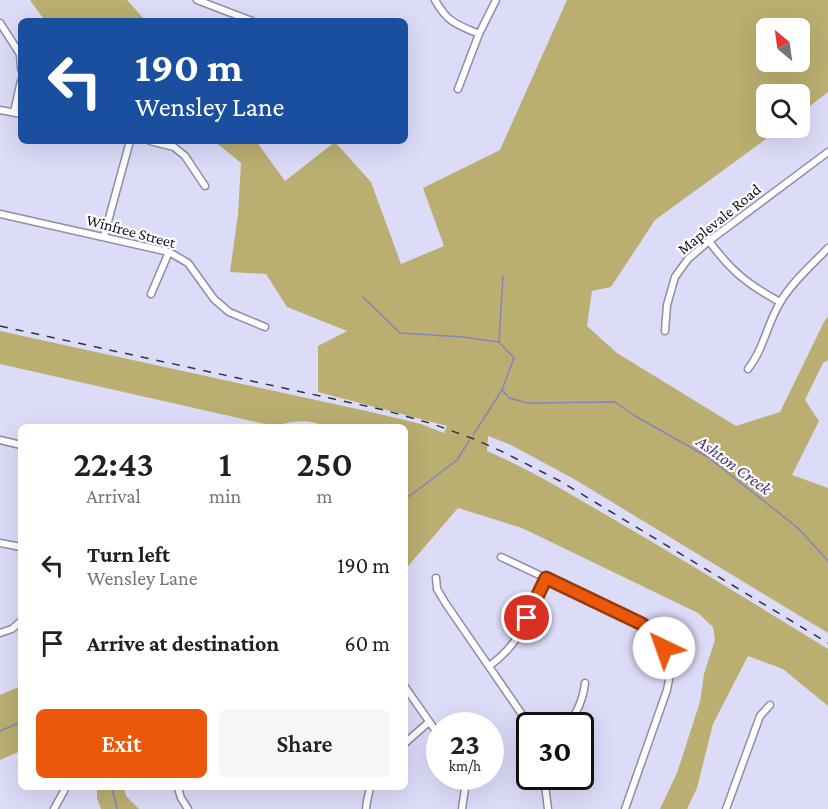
<!DOCTYPE html>
<style>
body{margin:0;font-family:"Crimson Pro",serif;background:#f6f6f6;color:#202124;height:100vh;display:flex;flex-direction:column;font-size:22px;white-space:nowrap}
*{box-sizing:border-box;margin:0}
p{font-size:20px;color:#757577}
.icon{flex:none;width:33px;height:33px;fill:none;stroke:currentColor;stroke-width:2;stroke-linecap:round;stroke-linejoin:round}
.map{position:relative;flex:1;overflow:hidden}
.side{position:absolute;left:18px;top:424px;width:390px;height:366px;display:flex;flex-direction:column;background:#fff;border-radius:9px;box-shadow:0 6px 24px #0002}
.side>*{flex:none}
.hud{position:absolute;left:18px;top:18px;width:390px;height:126px;border-radius:9px;box-shadow:0 6px 24px #0002;background:#1a4fa0;color:#fff;overflow:hidden}
.needle{width:39px;rotate:331deg}
.tools{position:absolute;left:756px;top:18px;display:grid;gap:12px}
.tools a{display:grid;place-items:center;width:54px;height:54px;border-radius:9px;background:#fff;box-shadow:0 6px 24px #0002;font-size:30px}
.speed{position:absolute;left:426px;top:712px;display:flex;gap:12px;font-size:30px;font-weight:700;text-align:center}
.speed>*{display:grid;place-content:center;width:78px;height:78px;border-radius:50%;background:#fff;box-shadow:0 6px 24px #0002;line-height:1}
.speed small{font-size:15px;font-weight:400}
.speed .limit{border:3px solid #111;border-radius:9px;background:#fff;color:#111}
.pin{position:absolute;display:grid;place-items:center;width:51px;height:51px;color:#fff;margin:-26px;border:3px solid #fff;border-radius:50%;box-shadow:0 2px 6px #0007}
.me{position:absolute;width:66px;margin:-33px;rotate:318deg;stroke-linejoin:round;filter:drop-shadow(0 0 4px #0008)}
.turn{display:flex;align-items:center;gap:21px;height:126px;padding:0 18px;font-size:27px}
.turn .icon{width:78px;height:78px;stroke-width:2.5}
.turn b{display:block;font-size:42px;line-height:51px}
.eta{display:flex;justify-content:space-evenly;align-items:center;height:102px;text-align:center}
.eta b{font-size:36px;font-weight:600;line-height:42px}
.cta{display:flex;gap:12px;margin-top:auto;padding:12px 18px}
.cta a{flex:1;height:69px;border-radius:9px;background:#ea580c;color:#fff;font-size:24px;font-weight:600;line-height:69px;text-align:center}
.cta a+a{background:#f6f6f6;color:#202124}
ul{padding:0;list-style:none}
li{display:flex;align-items:center;gap:18px;height:78px;padding:0 18px}
li div{flex:1}
li b{display:block;font-size:22px}
li em{font-style:normal}
.map>svg:first-child{display:block}
.green{fill:#baaf71;fill-rule:evenodd}
.lines{fill:none;stroke-linecap:round;stroke-linejoin:round}
.stream{stroke:#8684be;stroke-width:1.5}
.minor-casing{stroke:#8e8da8;stroke-width:9}
.minor{stroke:#fff;stroke-width:6}
.rail{stroke:#32323e;stroke-width:1.5;stroke-dasharray:8 8;stroke-linecap:butt}
.route-casing{stroke:#983908;stroke-width:15}
.route{stroke:#ea580c;stroke-width:10}
.labels{text-anchor:middle;dominant-baseline:central;stroke-width:4.5;stroke-linejoin:round;paint-order:stroke}
.street-label{font-size:16px;fill:#12121b;stroke:#fff}
.water-label{font-size:18px;font-style:italic;fill:#423981;stroke:#fff}
</style>
<div class="map">
<svg width="828" height="809" viewBox="0 0 828 809">
<rect width="100%" height="100%" fill="#dcdcf9"/>
<g class="green">
<path d="M30,0h97l19,21h-101z"/>
<path d="M567,0h261v92l-28,22v-20h-34v34h15l-126,92 -44,67 -19,4 -5,35 30,27 119,73 44,-14 45,-92 3,-3v43l-5,3 -18,37 14,21 -27,54 36,13v145l-254,-154 -63,-34 -23,-9 -1,15c42,18 81,42 121,65 74,43 147,88 220,133v57l-45,-37 -35,-13 -35,68 -16,64 -10,21h-27l17,-36 23,-71 4,-28 11,-34 -2,-13 -15,-14 -176,-85 -64,-20 -49,57 -4,7v-144l-81,-1c-15,-10 -34,-5 -50,-1l-274,-62v-33l371,81 50,12 23,9 3,-7 -129,-34v-46l29,-15 -60,-24 -21,-33 -36,-2 8,-58 3,-51 -27,-22h42l29,40 50,-39 36,40 30,82 43,-18 -21,-58 77,-38zM766,28h34v34h-34z"/>
<path d="M21,686v65l-21,9v-65z"/>
<path d="M97,788h27l2,8 13,13h-38l-4,-11z"/>
</g>
<g class="lines">
<g class="stream">
<path d="M363,297l37,36 63,4 36,5"/>
<path d="M502,390l7,8 19,5 87,-1 20,14 73,41 90,71 30,33"/>
<path d="M473,435l29,-45 12,-32 -15,-16 4,-66"/>
<path d="M405,498l6,-3 46,-35 12,-19"/>
<path d="M0,731l21,-9"/>
<path d="M112,788l5,21"/>
</g>
<g class="minor-casing">
<g id="minor">
<path d="M197,0l55,21"/>
<path d="M435,0c13,23 21,24 44,34"/>
<path d="M0,23l20,31 1,15"/>
<path d="M458,89l21,-55 17,-34"/>
<path d="M0,110l21,4"/>
<path d="M14,112l7,-31"/>
<path d="M150,141l24,6 11,9 20,30"/>
<path d="M0,214l169,38 19,11 26,36 15,13 36,15"/>
<path d="M104,236l26,-95"/>
<path d="M709,241c22,30 38,43 71,61"/>
<path d="M151,294l18,-42"/>
<path d="M665,331l2,-26 8,-28 13,-18 21,-18 119,-89"/>
<path d="M748,369c16,-20 19,-46 33,-68 12,-20 31,-36 47,-53"/>
<path d="M0,440l21,5"/>
<path d="M0,543l21,4"/>
<path d="M501,557l142,67c22,17 31,39 24,66l-42,119"/>
<path d="M436,578l1,11 9,15 84,122"/>
<path d="M0,633l12,-4 9,-8"/>
<path d="M489,666c33,-23 41,-53 57,-88"/>
<path d="M405,687l35,50"/>
<path d="M566,726c12,-13 17,-26 19,-43"/>
<path d="M405,743l24,-21"/>
<path d="M544,777l4,32"/>
<path d="M178,788l3,10 7,11"/>
<path d="M54,809l10,-18"/>
<path d="M366,809l1,-8 3,-13"/>
<path d="M462,809l3,-21 -2,-11"/>
<path d="M726,809l34,-93 10,-11"/>
</g>
</g>
<use href="#minor" class="minor"/>
<path class="rail" d="M0,326l384,84 49,14 41,15 29,13 57,29 268,162"/>
</g>
<g class="lines">
<g class="route-casing">
<path id="route" d="M527,618l19,-40 96,46 13,11 9,13"/>
</g>
<use href="#route" class="route"/>
</g>
<g class="labels">
<g class="street-label">
<text transform="translate(719 219) rotate(-39)">Maplevale Road</text>
<text transform="translate(131 231) rotate(15)">Winfree Street</text>
</g>
<g class="water-label">
<text transform="translate(734 465) rotate(36)">Ashton Creek</text>
</g>
</g>
</svg>
<div class="tools">
<a><svg class="needle" viewBox="-14 -14 28 28"><path d="M0-13l5 13h-10z" fill="#e53935"/><path d="M0 13l5-13h-10z" fill="#757577"/></svg></a>
<a><svg class="icon" aria-label="search" viewBox="0 0 24 24"><circle cx="10" cy="10" r="6"/><path d="M15 15l6 6"/></svg></a>
</div>
<div class="speed"><div>23<small>km/h</small></div><div class="limit">30</div></div>
<div class="pin" style="left:527px;top:618px;background:#d93025"><svg class="icon" aria-label="arrive" viewBox="0 0 24 24"><path d="M6 21V4h12l-3 4 3 4H6"/></svg></div>
<svg class="me" style="left:664px;top:648px" viewBox="-20 -20 40 40"><circle r="19" fill="#fff"/><path d="M0-13L10 11 0 6-10 11z" fill="#ea580c"/></svg>
<div class="hud">
<div class="turn"><svg class="icon" aria-label="left" viewBox="0 0 24 24"><path d="M17 20v-9H6M10 6l-5 5 5 5"/></svg><div><b>190 m</b>Wensley Lane</div></div>
</div>
<section class="side">
<div class="eta">
<div><b>22:43</b><p>Arrival</p></div>
<div><b>1</b><p>min</p></div>
<div><b>250</b><p>m</p></div>
</div>
<ul>
<li><svg class="icon" aria-label="left" viewBox="0 0 24 24"><path d="M17 20v-9H6M10 6l-5 5 5 5"/></svg><div><b>Turn left</b><p>Wensley Lane</p></div><em>190 m</em></li>
<li><svg class="icon" aria-label="arrive" viewBox="0 0 24 24"><path d="M6 21V4h12l-3 4 3 4H6"/></svg><div><b>Arrive at destination</b></div><em>60 m</em></li>
</ul>
<div class="cta"><a>Exit</a><a>Share</a></div>
</section>
</div>
